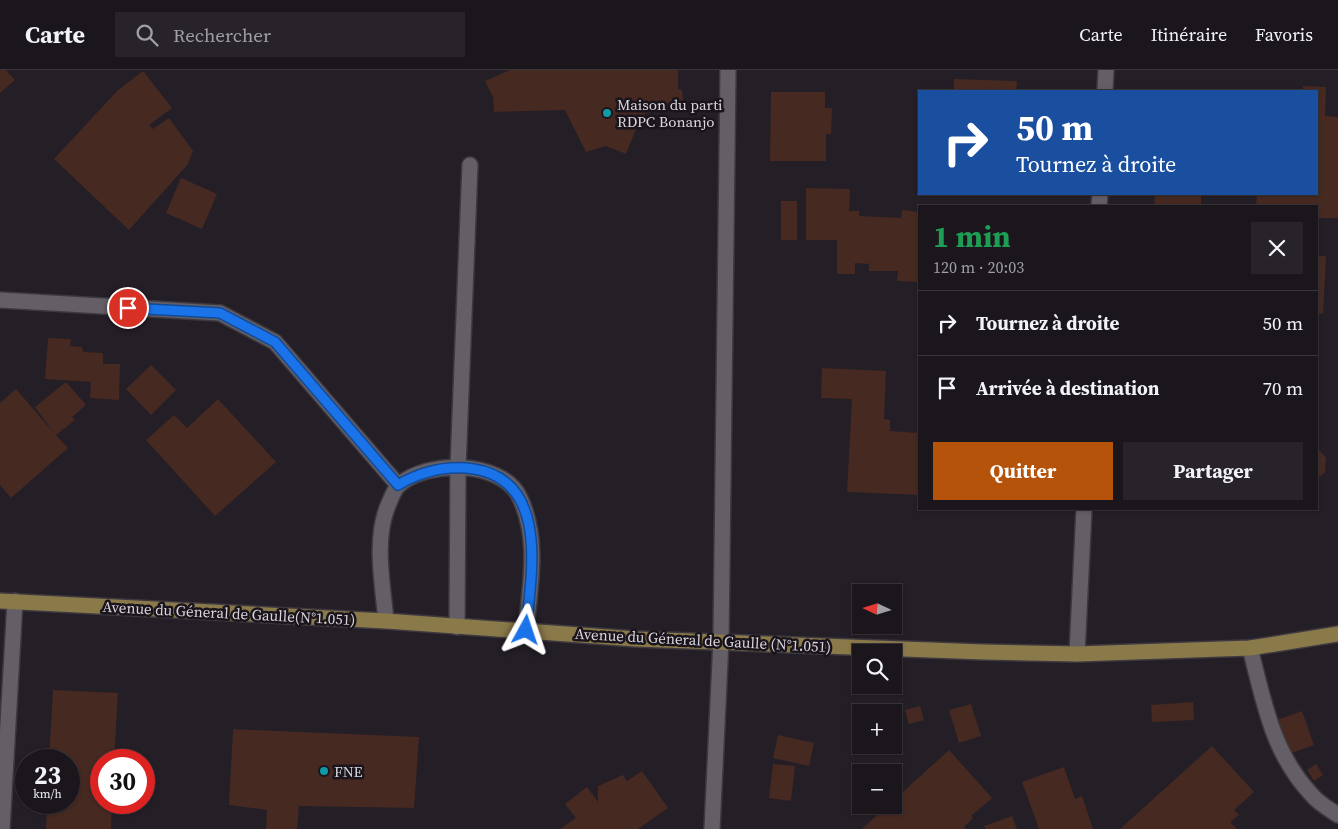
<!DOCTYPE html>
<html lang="fr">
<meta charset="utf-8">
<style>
body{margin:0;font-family:"Source Serif 4",serif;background:#282329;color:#f1f3f6;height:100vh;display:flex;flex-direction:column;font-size:19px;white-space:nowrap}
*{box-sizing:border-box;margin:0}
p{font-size:16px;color:#a09fa3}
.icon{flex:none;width:28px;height:28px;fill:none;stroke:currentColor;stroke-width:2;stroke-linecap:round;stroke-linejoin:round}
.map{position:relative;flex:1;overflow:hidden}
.side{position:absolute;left:918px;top:135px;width:400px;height:305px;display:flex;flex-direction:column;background:#1b161c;border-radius:0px;box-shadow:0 1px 4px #0004,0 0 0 1px #39353b}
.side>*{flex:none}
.banner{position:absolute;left:918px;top:20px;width:400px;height:105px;border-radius:0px;box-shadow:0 1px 4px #0004,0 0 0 1px #39353b;background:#1a4fa0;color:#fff;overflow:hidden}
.needle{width:32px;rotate:274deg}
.controls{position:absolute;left:852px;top:514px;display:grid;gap:10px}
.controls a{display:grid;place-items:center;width:50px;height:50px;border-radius:0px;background:#1b161c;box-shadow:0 1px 4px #0004,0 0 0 1px #39353b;font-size:25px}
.speed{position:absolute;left:15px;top:679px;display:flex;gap:10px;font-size:25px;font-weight:700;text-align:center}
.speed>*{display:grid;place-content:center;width:65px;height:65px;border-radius:50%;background:#1b161c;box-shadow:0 1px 4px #0004,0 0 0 1px #39353b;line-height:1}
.speed small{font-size:12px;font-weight:400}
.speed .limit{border:8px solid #d22;background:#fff;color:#111}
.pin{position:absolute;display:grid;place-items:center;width:42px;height:42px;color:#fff;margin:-21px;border:2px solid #fff;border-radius:50%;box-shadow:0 1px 5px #0007}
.me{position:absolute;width:55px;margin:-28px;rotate:5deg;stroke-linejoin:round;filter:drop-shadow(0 0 4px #0008)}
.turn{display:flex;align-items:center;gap:18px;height:105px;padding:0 15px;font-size:22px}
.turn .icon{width:65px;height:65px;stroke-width:2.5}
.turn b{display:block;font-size:35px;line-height:42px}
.round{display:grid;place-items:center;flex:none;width:52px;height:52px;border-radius:0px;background:#282329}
.summary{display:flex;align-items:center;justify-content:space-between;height:85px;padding:0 15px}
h1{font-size:30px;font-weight:700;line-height:38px;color:#1e9e55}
.button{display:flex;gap:10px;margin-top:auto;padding:10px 15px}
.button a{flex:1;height:58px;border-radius:0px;background:#b45309;color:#fff;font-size:20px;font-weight:700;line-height:58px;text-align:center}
.button a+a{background:#282329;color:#f1f3f6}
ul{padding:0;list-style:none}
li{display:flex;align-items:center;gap:15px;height:65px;padding:0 15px;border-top:1px solid #39353b}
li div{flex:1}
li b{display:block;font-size:19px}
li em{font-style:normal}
header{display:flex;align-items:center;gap:30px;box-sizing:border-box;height:70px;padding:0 25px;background:#1b161c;border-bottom:1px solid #39353b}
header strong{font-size:24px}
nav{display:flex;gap:28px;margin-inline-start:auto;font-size:18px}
.search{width:350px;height:45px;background:#282329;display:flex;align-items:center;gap:12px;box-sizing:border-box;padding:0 18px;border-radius:0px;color:#a09fa3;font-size:19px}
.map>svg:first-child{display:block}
.building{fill:#462921}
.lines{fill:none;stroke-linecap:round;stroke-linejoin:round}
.minor-casing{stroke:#3e3940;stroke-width:18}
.major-casing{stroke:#3e3940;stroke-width:18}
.minor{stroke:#645e66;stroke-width:15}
.major{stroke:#8a7949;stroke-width:15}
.route-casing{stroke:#114b97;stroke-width:12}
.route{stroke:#1a73e8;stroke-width:9}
.culture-dot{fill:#0f9aa8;stroke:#1a151c;stroke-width:2}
.labels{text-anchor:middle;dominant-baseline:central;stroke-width:5;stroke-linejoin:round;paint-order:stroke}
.poi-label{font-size:15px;fill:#d9d5da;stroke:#1a151c;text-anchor:start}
.street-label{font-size:15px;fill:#d9d5da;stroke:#1a151c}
</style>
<header>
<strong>Carte</strong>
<div class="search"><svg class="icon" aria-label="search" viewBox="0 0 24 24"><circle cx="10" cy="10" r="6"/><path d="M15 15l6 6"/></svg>Rechercher</div>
<nav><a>Carte</a><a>Itinéraire</a><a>Favoris</a></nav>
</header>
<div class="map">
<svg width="1338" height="759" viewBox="0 0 1338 759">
<rect width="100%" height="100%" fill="#241e26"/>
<g class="building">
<path d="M0,0h6l9,10 -15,13z"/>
<path d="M510,0h168v19l4,1 1,11 -22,3 -15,9 -6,6 -14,35 -20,-8 -20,6 -21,-42 -71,2 -1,-15 -8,-16z"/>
<path d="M143,1l29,37 -23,17 4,4 16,-11 24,33 -5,13 -59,66 -75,-71 63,-68z"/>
<path d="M954,9l63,2 -1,10h-62z"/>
<path d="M1303,16l23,1 -1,29 13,1v101h-22v-12h-60l1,-12h59v-103h-13z"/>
<path d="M771,22h54v16h7l-1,26h-5v27h-56z"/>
<path d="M181,108l36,16 -15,35 -36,-16z"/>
<path d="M806,118l44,1 -1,22h10v5l42,2 1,-8 17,2 -1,70 -21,-1 1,-10h-29v-7l-14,-1v11h-18v-34h-31z"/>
<path d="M1155,124h46v12l-47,-1z"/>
<rect x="781" y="131" width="16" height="39"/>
<path d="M1316,186h10l-3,58 -7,-1z"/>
<path d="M48,268l23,1 -1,7 12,1 1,5 20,1v11h17l-1,36 -29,-2 1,-16 -46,-3z"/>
<path d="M151,295l25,25 -25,25 -25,-26z"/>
<path d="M822,298l64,3 -2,48 6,1v11l29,2v62l-72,-3 5,-93 -31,-1z"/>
<path d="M66,312l20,23 -14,12 3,3 -19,15 12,13 -57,50 -11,-13v-82l16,-14 38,44 -19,-26z"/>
<path d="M218,329l58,63 -61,54 -69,-76 28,-25 13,13z"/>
<path d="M1316,376l10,12 -1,14 -9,8z"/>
<path d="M53,620l65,3 -4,67h-13v42h11l-1,27h-65l1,-27h22v-42h-20z"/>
<path d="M1193,632l1,18 -42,2 -1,-17z"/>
<path d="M971,634l10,32 -22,7 -10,-33z"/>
<path d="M920,636l4,14 -15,4 -4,-14z"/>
<path d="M1302,641l12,34 -25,9 -12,-34z"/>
<path d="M233,659l186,8 -5,71 -115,-2 -2,23h-31l1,-19 -38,-5z"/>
<path d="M778,665l36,8 -5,23 -36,-8z"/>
<path d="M1212,676l42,46 -20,18 5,5 -9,7 7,7h-117z"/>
<path d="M949,680l43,48 -21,18 2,2 -9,9 2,2h-104l26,-24h6v-5z"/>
<path d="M773,694l22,2 -4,35 -22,-3z"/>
<path d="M1316,694l7,11 -9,6 -7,-11z"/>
<path d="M1064,697l11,32 7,-3 11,33h-54l-17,-47z"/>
<path d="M642,701l26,37 -30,21h-78l16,-11 -11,-14 22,-17 11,15v-16l25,-11 4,6z"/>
<path d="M1012,746l5,13h-31l-2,-3z"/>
</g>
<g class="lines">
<g class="minor-casing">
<g id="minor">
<path d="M1105,21l1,-21"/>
<path d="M1099,136l1,-12"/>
<path d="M0,230l220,13 55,29 123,143"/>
<path d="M386,551c-3,-35 -12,-79 1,-113 3,-7 7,-19 12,-23 28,-25 101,-25 120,11 21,42 11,90 7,134"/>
<path d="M457,557l1,-160 12,-302"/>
<path d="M1250,578c14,54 22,104 61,146 7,9 18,15 27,21"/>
<path d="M1077,584l7,-145"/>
<path d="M2,759l13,-228"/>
<path d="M712,759l9,-189 7,-570"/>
</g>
</g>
<g class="major-casing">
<path id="major" d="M0,531l386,20 250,18 348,13 93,2 173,-6 88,-14"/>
</g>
<use href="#minor" class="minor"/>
<use href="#major" class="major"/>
</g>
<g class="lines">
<g class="route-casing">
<path id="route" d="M128,238l92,5 55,29 123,143c24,-14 49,-20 76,-16 76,12 57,107 52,161"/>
</g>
<use href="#route" class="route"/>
</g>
<g class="culture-dot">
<circle cx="607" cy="43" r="5"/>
<circle cx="324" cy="701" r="5"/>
</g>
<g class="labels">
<g class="poi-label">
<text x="617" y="34">Maison du parti<tspan x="617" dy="17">RDPC Bonanjo</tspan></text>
<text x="334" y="701">FNE</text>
</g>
<g class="street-label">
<text transform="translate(229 543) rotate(3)">Avenue du Géneral de Gaulle(N°1.051)</text>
<text transform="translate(703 570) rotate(3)">Avenue du Géneral de Gaulle (N°1.051)</text>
</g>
</g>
</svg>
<div class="controls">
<a><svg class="needle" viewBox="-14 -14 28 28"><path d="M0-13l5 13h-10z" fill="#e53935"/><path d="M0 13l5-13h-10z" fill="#a09fa3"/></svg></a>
<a><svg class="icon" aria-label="search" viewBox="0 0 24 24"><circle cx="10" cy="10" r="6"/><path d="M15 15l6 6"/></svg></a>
<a>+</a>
<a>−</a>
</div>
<div class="speed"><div>23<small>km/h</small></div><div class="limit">30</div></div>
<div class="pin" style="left:128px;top:238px;background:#d93025"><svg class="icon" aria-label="arrive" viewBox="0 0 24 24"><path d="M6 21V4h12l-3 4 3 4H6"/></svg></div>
<svg class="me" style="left:526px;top:560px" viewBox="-20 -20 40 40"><path d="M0-17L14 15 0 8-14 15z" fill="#1a73e8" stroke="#fff" stroke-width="4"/></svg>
<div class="banner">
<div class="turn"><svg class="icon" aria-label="right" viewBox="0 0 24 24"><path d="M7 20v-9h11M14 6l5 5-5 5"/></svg><div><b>50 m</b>Tournez à droite</div></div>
</div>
<section class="side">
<div class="summary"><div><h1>1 min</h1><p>120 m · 20:03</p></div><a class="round"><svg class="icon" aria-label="close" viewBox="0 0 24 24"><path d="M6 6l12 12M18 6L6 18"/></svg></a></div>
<ul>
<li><svg class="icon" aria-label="right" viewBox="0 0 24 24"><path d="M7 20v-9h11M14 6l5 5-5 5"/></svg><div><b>Tournez à droite</b></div><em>50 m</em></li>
<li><svg class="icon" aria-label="arrive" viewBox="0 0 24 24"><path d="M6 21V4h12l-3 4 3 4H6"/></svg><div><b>Arrivée à destination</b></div><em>70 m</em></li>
</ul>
<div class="button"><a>Quitter</a><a>Partager</a></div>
</section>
</div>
